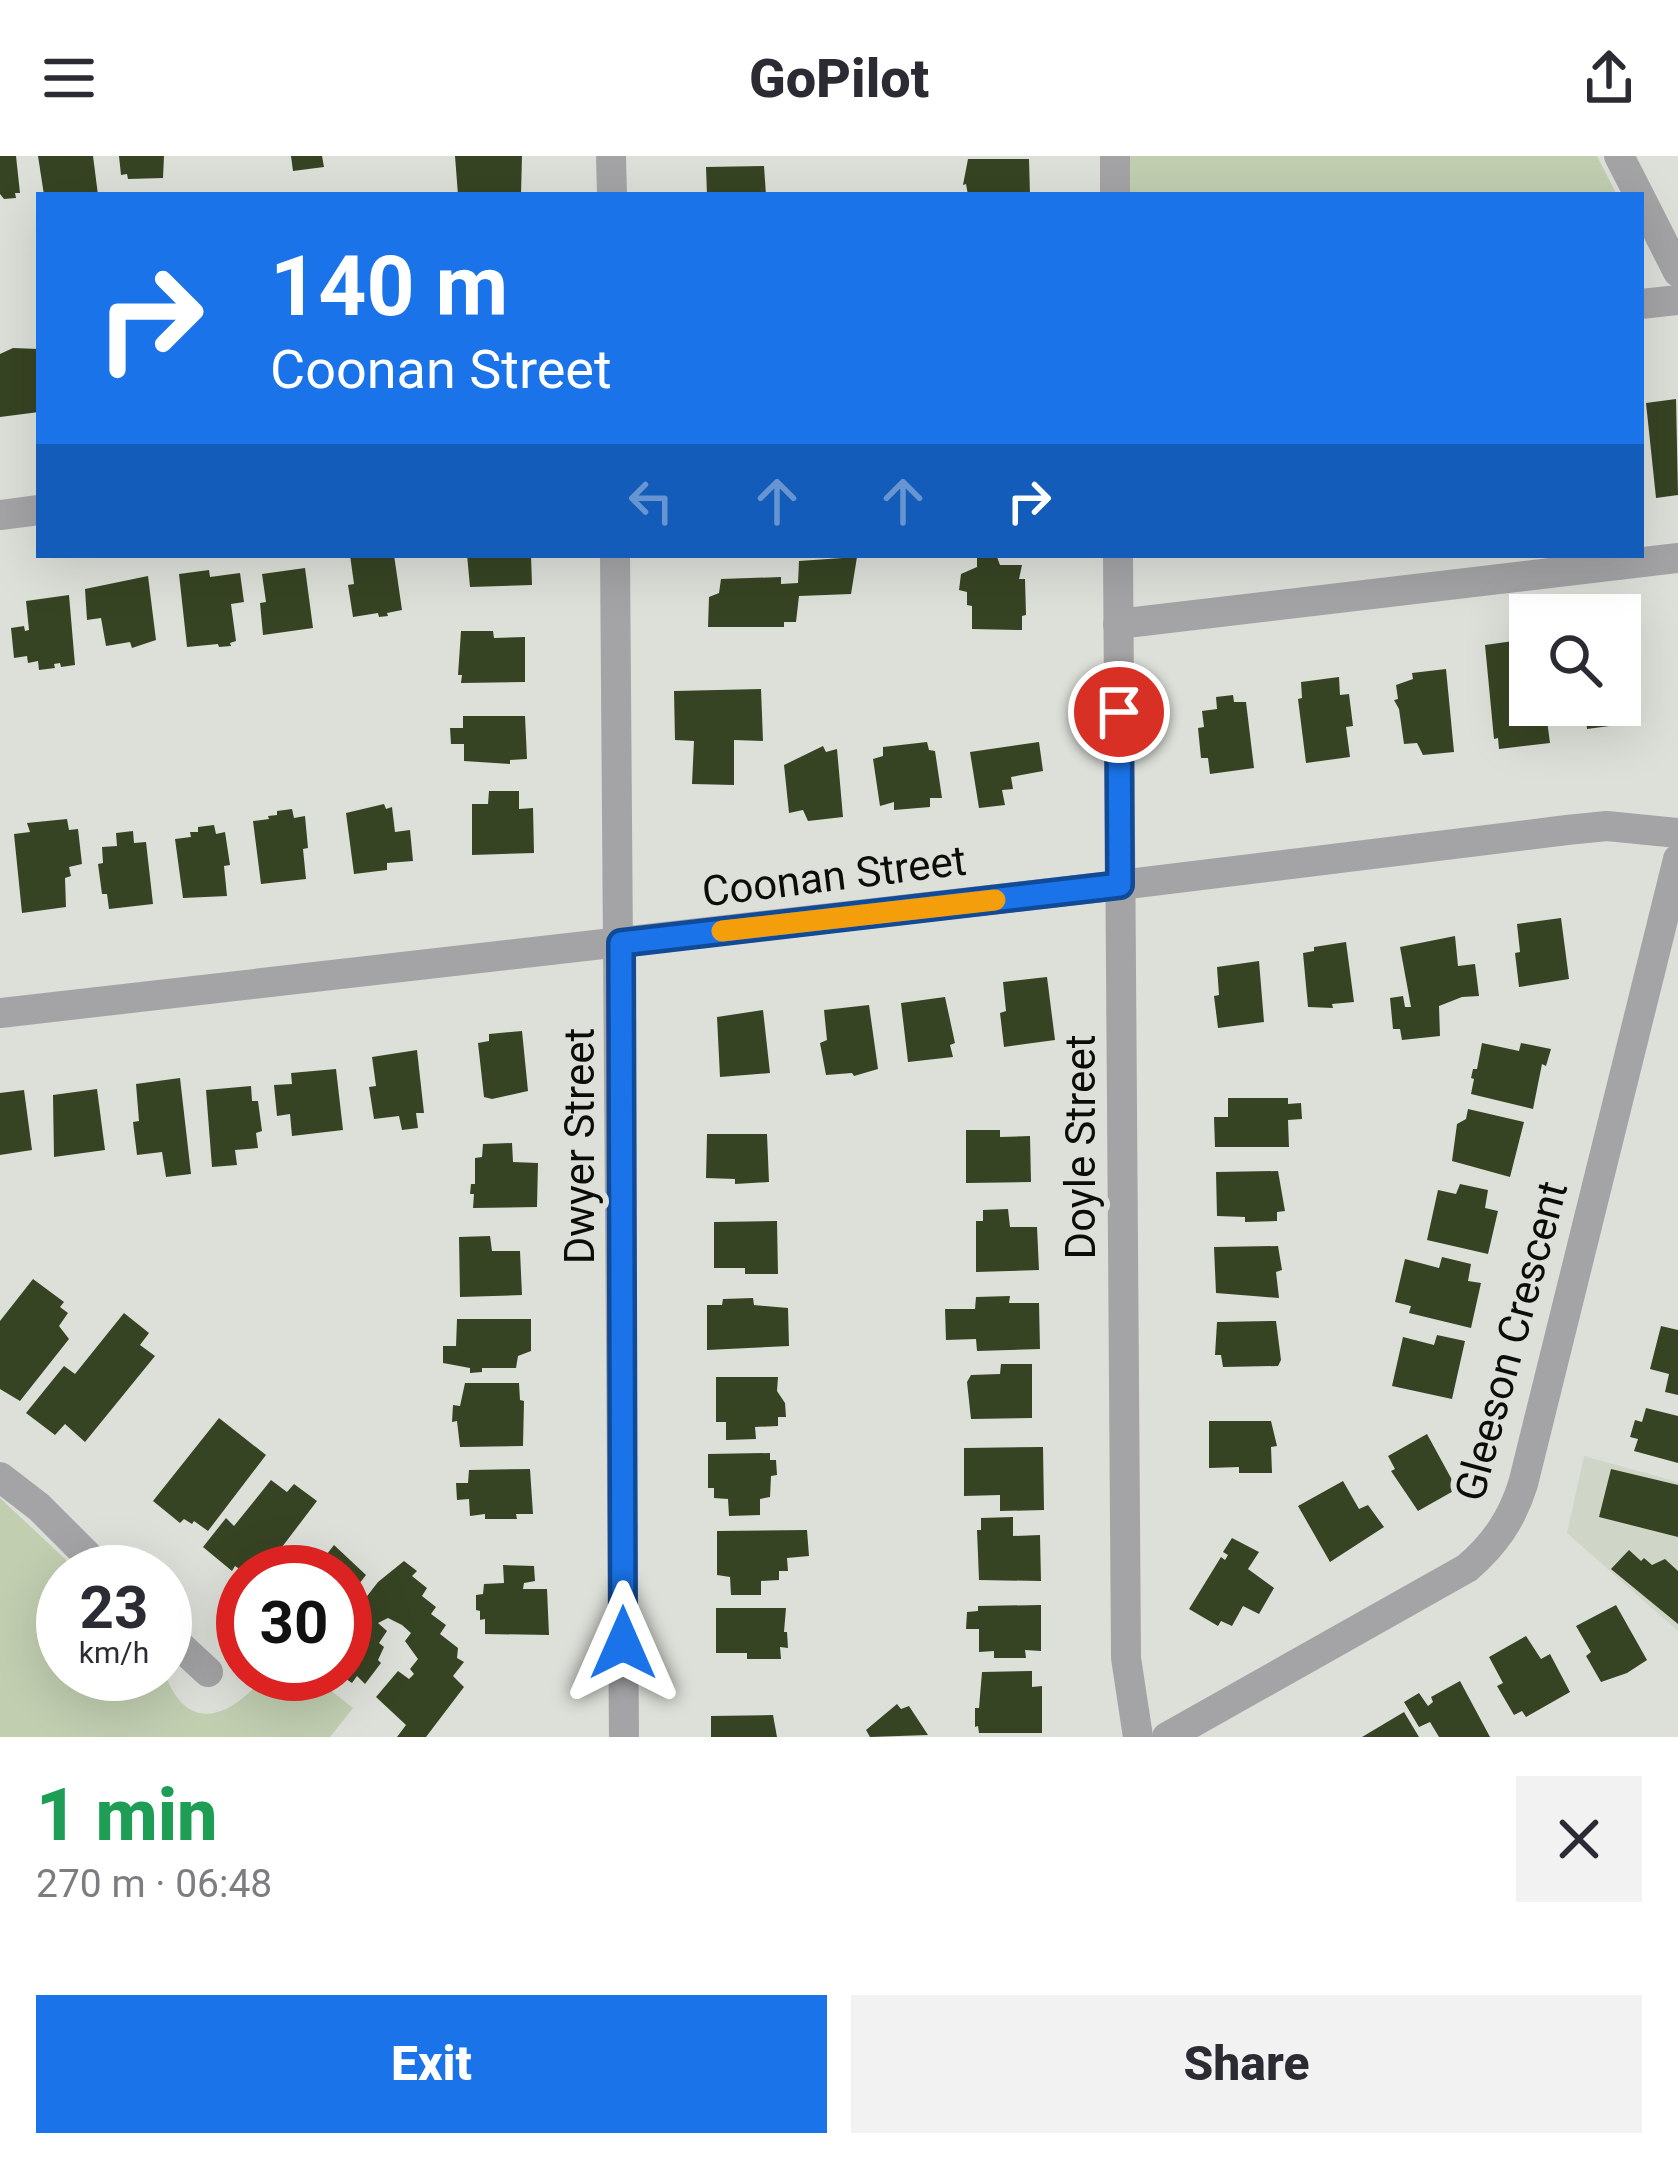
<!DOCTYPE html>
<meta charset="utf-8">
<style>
body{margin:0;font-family:Roboto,sans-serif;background:#f2f2f3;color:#2b2b33;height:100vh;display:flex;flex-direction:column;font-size:45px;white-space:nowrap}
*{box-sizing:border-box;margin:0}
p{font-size:39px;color:#7c7c81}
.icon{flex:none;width:66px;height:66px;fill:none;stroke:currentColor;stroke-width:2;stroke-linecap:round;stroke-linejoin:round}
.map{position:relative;height:1581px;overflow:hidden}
.sheet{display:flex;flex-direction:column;background:#fff;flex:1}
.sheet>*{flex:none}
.top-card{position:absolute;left:36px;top:36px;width:1608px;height:366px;border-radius:0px;box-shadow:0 12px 48px #0002;background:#1a73e8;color:#fff;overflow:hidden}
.tools{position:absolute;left:1509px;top:438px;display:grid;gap:24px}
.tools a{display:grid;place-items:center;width:132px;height:132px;border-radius:0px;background:#fff;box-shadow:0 12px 48px #0002;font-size:60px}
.speed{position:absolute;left:36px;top:1389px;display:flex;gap:24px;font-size:60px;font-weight:700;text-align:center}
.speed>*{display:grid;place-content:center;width:156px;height:156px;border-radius:50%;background:#fff;box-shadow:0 12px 48px #0002;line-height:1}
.speed small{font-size:30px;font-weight:400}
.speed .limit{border:18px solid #d22;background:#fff;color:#111}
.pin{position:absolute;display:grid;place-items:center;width:102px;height:102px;color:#fff;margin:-51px;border:6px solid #fff;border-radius:50%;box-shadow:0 3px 12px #0007}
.me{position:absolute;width:132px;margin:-66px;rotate:0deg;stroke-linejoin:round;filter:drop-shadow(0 0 9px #0008)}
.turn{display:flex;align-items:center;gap:42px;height:252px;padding:0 36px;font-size:54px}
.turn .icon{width:156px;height:156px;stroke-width:2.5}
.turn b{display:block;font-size:84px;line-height:102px}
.lanes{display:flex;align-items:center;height:114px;padding:0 36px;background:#0003;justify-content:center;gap:60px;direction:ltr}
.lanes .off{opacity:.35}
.round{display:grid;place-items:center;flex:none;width:126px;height:126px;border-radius:0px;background:#f2f2f3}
.headline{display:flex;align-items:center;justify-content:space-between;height:204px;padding:0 36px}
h1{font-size:72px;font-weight:800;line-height:90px;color:#1e9e55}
.action{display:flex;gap:24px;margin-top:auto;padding:24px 36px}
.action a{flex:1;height:138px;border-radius:0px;background:#1a73e8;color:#fff;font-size:48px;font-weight:800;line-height:138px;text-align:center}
.action a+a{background:#f2f2f3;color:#2b2b33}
header{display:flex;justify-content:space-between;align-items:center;height:156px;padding:0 36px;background:#fff;font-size:54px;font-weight:800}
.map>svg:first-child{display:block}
.built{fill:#cfd6c7}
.green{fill:#c1ceb0}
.building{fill:#374423}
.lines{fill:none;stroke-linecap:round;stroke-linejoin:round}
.minor{stroke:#a4a4a7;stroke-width:30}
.route-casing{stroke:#114b97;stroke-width:30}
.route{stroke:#1a73e8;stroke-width:21}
.slow{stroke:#f59e0b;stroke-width:21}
.labels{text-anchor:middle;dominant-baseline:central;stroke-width:12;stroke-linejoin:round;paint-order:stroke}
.street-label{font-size:42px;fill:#0c0d0b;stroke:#dde0d9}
</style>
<header><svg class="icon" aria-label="menu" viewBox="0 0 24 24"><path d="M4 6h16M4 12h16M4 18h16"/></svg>GoPilot<svg class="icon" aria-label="share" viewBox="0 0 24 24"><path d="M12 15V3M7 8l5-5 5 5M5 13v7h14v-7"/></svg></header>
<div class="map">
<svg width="1678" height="1581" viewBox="0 0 1678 1581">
<rect width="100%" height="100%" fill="#dde0d9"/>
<path class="built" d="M1584,1300l94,26v149l-111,-98z"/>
<g class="green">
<path d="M1128,0h469l20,39h-489z"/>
<path d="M0,1342l79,74h-16v102h102c23,63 68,42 101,0h44l43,34 -23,29h-330z"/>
</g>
<g class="building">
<path d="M0,0h16l4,37h-5l1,5 -12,1 -4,-5z"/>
<path d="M38,0h55l5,39h-54z"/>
<path d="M119,0h45l-1,22 -35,1 -1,-5 -6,1z"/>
<path d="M291,0h31l2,11 -31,4z"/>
<path d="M455,0h67l-1,38 -63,1z"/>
<path d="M968,3h61l1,36h-62l-2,-11 -3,1z"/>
<path d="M764,10l2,29h-59l-1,-28z"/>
<path d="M13,192l26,1v63l-39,5v-63z"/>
<path d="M1676,243l2,96 -22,3 -10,-95z"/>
<path d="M350,399h44l8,55 -15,3 1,3 -9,1 -1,-4 -25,4 -5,-32 6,-1z"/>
<path d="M467,399h64l1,30 -62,2z"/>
<path d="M857,401l-6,37 -52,2 -3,26h-12v5h-76l1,-30 10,-4 2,-14 60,-2v7l17,-1 1,-22z"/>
<path d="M977,401h20l3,8h22l-3,14h6l1,36 -4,1v14l-50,-1v-23l-5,-1v-13l-8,-2 2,-16 16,-7z"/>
<path d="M305,412l8,60 -50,7 -3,-32 6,-1 -4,-28z"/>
<path d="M209,414l1,7 30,-4 4,29 -13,2 5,37 -6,2 1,3 -12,1 -1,-3 -31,3 -8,-73z"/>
<path d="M148,420l8,64 -24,8 -2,-6 -24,4 -5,-28 -14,2 -2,-31z"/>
<path d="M69,439l6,70 -14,2 -1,-4 -6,1 1,4 -16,2 -1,-9 -10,2 -1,-7 -13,2 -3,-30 13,-2 1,5 4,-1 -3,-29z"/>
<path d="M461,475h32l1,7 31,-1v45l-64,1 1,-8h-4z"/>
<path d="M1527,483l3,66h15l5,38 -51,6 -1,-11 -4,1 -9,-94z"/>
<path d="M1630,484l9,52 -10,2 3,29 -45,6 -2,-24h35v-64z"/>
<path d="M1446,513l8,83 -31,3 -6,-12 -13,1 -5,-35 -5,-9 4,-1 -2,-14 17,-6 -1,-6z"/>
<path d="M1339,521l1,18 9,-1 4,32 -7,1 4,30 -44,6 -8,-64 4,-1 -1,-16z"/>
<path d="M761,533l2,52 -29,-1v45l-42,-1 2,-43 -19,-1 -1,-49z"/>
<path d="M1233,539l1,7h12l8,66 -44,6 -2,-16h-7l-3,-30 6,-1 -2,-16 15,-2 -1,-12z"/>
<path d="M463,560h62l2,43 -17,1v4l-46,-3v-17h-13l-1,-16h13z"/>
<path d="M927,586l2,8 6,1 7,47h-12v9l-36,3v-8l-14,4 -7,-47 10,-3v-9z"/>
<path d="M1039,586l4,29 -32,6 2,12 -11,1 3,15 -26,3 -9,-56z"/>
<path d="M823,590l3,6 11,-3 6,68 -35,4 -5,-11 -14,3 -5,-48z"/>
<path d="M489,635h30v18l14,-1 1,45 -62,2v-51h16z"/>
<path d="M384,648l2,5 6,-2 3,25 15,-2 3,31 -26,2v7l-33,4 -8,-61z"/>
<path d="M292,653l2,9 11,-2 3,32 -5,1 3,30 -45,5 -8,-63 16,-2 -1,-3 9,-1v-4z"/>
<path d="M67,663l2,11 9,-1 4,35 -13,3 2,9 -6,2 1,29 -44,6 -8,-79 16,-2 -3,-9z"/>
<path d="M214,669l2,9 9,-2 5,33 -6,1 3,30 -44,2 -8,-59 16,-2 -1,-5h8v-5z"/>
<path d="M133,675l1,12 12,-1 7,62 -44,5 -2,-15h-5l-4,-30 5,-1 -1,-16 15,-1 -1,-13z"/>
<path d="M1561,762l8,61 -50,8 -4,-34 5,-1 -3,-28z"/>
<path d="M1455,780l3,30 17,-2 4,32 -17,1 -23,9 1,30 -38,4 -2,-11h-7l-3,-31 13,-2 2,11h6l-11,-60z"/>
<path d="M1346,786l8,60 -22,2 1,4 -25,-1 -5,-54 11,-2v-4z"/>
<path d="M1259,805l5,61 -46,6 -4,-32 5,-1 -2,-28z"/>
<path d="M1047,821l8,63 -51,7 -4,-34 6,-2 -3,-29z"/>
<path d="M945,841l10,46 -5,2 3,12 -45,5 -7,-59z"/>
<path d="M869,849l9,64 -24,7 -2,-3 -26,2 -6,-32 7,-3 -3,-30z"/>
<path d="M763,854l7,63 -50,4 -3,-60z"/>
<path d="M522,875l6,60 -36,8 -8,-2 -6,-54 11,-2v-7z"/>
<path d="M1482,887l37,8 2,-8 30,6 -5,17 -4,-2 -9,45 -62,-15 3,-15 -3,-1 2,-9h4z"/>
<path d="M417,894l7,63h-8l2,15 -16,2 -3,-14 -25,3 -5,-32 7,-1 -4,-29z"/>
<path d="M336,913l7,61 -51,6 -2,-22 -13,2 -3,-31 18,-1 -1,-11z"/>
<path d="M180,922l11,96 -25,3 -4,-25 -25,3 -4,-33 6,-1 -3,-37z"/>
<path d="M251,930l1,15h6l4,30 -6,2 2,15 -23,2 2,15 -25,2 -6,-77z"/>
<path d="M97,933l8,61 -51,7 -1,-62z"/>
<path d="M24,934l8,60 -32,5v-62z"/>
<path d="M1228,942h60v6l13,-1 1,16 -14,1 1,27h-74l-1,-30h14z"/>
<path d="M1468,953l56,13 -14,55 -58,-16 5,-37 9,-5z"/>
<path d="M966,974h34v7l30,-1 1,46 -65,1z"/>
<path d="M707,978h60l2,48 -34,2v-5l-29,-1z"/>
<path d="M512,987l1,19 25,1 -1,44 -64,1 1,-14h-4l1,-10h4v-26l7,-1 1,-13z"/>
<path d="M1278,1015l7,40 -8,1v9l-32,1v-5l-28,-1 -1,-44z"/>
<path d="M1460,1028l28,6 -3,18 13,3 -10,43 -61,-14 11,-50 18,4z"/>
<path d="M1008,1053l2,18h27l2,43 -63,2v-51h7v-11z"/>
<path d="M777,1065l1,53h-33v-6h-31v-46z"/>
<path d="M490,1080l2,15h28l2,44 -62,2 -1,-60z"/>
<path d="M1278,1090l4,24 -6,2 3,26 -63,-5 -2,-46z"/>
<path d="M1442,1101l29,7 -3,17 13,2 -10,45 -62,-15 2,-7 -16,-4 10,-43 34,9z"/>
<path d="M33,1123l31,23 -4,5 8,6 -9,13 10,13 -49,62 -20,-12v-68z"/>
<path d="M1010,1140l-1,7h30l1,46 -63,2 -1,-12 -30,1 -1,-31h30l1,-12z"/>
<path d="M753,1142l1,7 34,3 1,38 -82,4v-45h15l1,-6z"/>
<path d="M124,1157l25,20 -9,12 15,11 -70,86 -20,-18 -10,11 -29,-22 38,-47 11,8z"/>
<path d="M457,1163h74v32l-13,5 -2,12h-34v4l-12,1v-5l-27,-5v-17h13z"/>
<path d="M1276,1165l5,39 -3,6 -55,1 -2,-12h-6l2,-33z"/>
<path d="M1661,1170l17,4v65l-13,-3 4,-18 -19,-5z"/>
<path d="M1437,1179l28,6 -13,58 -60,-13 11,-49 31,8z"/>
<path d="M1001,1208h31v54l-61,1 -4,-37 4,-7 29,-1z"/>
<path d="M716,1221h62l-1,14 8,12 1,14h-8v9l-23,1 1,12 -30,1v-18h-10z"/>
<path d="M465,1227h54l1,17 4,1 -1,45 -63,1 -3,-26 -5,1 1,-17 7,1z"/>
<path d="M1646,1252l32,8v47l-44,-12 4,-12 -8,-2 5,-17 7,2z"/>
<path d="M219,1262l47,37 -58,76 -14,-10 -2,3 -8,-5 -4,4 -27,-22z"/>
<path d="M1209,1265h62l6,25 -6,1 1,26h-33v-6l-30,1z"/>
<path d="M1427,1278l30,55 -39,22 -27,-40 4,-2 -7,-13z"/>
<path d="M1043,1291l1,63 -44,1v-16l-36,1v-48z"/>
<path d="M770,1297v7h6l1,15 -6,1 -1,21 -10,2v16l-31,1 -1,-17 -14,-1v-10h-6v-34z"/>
<path d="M530,1313l3,45h-17l1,5h-32v-5l-15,2 -1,-17 -12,1 -1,-17h12l1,-13z"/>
<path d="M1611,1313l67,16v52l-79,-20z"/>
<path d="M271,1324l16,12 7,-8 23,17 -35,46 4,3 -12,17 -7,5h-23l-9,-6 -3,5 -29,-24 23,-29 8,8z"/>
<path d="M1343,1325l16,28 9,-4 16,22 -54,35 -32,-56z"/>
<path d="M1013,1361v19l27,-1 1,46 -62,-1 -2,-50h4v-12z"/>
<path d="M807,1374l2,26 -22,2 1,13h-9v9l-18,1v14h-30l-1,-18 -13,-2v-44z"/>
<path d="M1232,1382l27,14 -11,17 26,19 -15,26 -16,-8 -11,20 -11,-5 -3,5 -29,-17 32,-52 4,3 3,-5 -5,-3z"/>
<path d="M334,1389l32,30 -21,27v-30h-32z"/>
<path d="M1629,1394l12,11 3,-3 8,7 13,-6 13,12v53l-67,-55z"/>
<path d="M404,1405l13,10 -5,5 15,12 -5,8 14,11 -5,7 15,11 -6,9 18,14 -1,10 7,4 -11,14 11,11 -38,50h-29l9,-12 -30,-28 22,-26 11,8 5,-5 -4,-5 8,-10 -13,-18 6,-8 -9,-8 -14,-7 -10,5 9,8 -8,12 5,4 -6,13 3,3 -16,21 -8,-8 -5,7 -13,-9h6v-49l15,-14 -3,-2 21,-27z"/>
<path d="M503,1409l31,1 1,15 -11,2 -1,6h24l2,46 -64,-1v-15l-5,1v-9l-4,-1v-15l7,-1 1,-10 20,-1z"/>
<path d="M1041,1449v46l-16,-1 1,8h-32v-7l-15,1v-23h-13l1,-17 11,-1v-5z"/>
<path d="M1616,1449l31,55 -20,13 -26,9 -15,-26 5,-4 -15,-26z"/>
<path d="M716,1452h70l-2,24h3l1,16 -8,-1 1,12h-34v-6h-31z"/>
<path d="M1526,1480l15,23 9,-5 20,38 -44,25 -4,-6 -8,4 -17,-29 6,-3 -14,-26z"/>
<path d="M1032,1515v16l10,-1v47h-63l-1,-7 -3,1v-19h4l3,-36z"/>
<path d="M1460,1525l30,56h-51l-9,-15 -11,5 -15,-25 15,-9 9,13 5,-4 -2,-5z"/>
<path d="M897,1548l4,5 8,-3 19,29 -58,2 -4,-7z"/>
<path d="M1404,1556l15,25h-57z"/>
<path d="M773,1559l4,22h-66v-21z"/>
</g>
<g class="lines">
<g class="minor">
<path d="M611,0l1,39"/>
<path d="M1115,0v39"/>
<path d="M1619,0l20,39"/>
<path d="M1641,43l37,73"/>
<path d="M1641,148l37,-4"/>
<path d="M0,359l39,-5"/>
<path d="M615,399l9,1182"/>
<path d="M1118,399l8,1103 12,79"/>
<path d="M1118,468l560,-66"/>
<path d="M0,857l1120,-128 447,-55 40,-4 71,7"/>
<path d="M0,1321l39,30 65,65"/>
<path d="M165,1476l43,40"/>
<path d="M1167,1581l300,-169c28,-24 45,-49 56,-84l155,-625"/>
</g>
</g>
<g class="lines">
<g class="route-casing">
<path id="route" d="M623,1487l-2,-700 499,-58 -1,-173"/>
</g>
<use href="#route" class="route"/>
<path class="slow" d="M722,775l273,-31"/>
</g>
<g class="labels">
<g class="street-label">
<text transform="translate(834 720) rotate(-7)">Coonan Street</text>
<text transform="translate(579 990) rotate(-90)">Dwyer Street</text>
<text transform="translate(1080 991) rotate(-90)">Doyle Street</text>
<text transform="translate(1511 1185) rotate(-75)">Gleeson Crescent</text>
</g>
</g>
</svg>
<div class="tools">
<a><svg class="icon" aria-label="search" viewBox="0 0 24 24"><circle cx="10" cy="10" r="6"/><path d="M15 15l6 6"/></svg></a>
</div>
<div class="speed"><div>23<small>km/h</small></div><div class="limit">30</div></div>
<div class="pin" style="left:1119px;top:556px;background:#d93025"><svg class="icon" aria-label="arrive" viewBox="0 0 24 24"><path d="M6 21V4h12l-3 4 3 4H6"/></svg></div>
<svg class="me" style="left:623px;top:1487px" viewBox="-20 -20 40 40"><path d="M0-17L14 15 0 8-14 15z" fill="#1a73e8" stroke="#fff" stroke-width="4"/></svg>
<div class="top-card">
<div class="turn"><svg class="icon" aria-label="right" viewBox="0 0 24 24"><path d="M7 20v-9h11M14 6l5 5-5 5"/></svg><div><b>140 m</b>Coonan Street</div></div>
<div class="lanes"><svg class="icon off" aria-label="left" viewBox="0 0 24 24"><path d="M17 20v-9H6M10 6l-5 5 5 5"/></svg><svg class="icon off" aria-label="ahead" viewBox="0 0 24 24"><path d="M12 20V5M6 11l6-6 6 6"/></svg><svg class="icon off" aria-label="ahead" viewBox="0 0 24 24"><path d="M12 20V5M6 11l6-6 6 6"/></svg><svg class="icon" aria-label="right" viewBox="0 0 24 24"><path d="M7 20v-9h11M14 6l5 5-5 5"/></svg></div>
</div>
</div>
<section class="sheet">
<div class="headline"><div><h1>1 min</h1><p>270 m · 06:48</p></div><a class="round"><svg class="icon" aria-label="close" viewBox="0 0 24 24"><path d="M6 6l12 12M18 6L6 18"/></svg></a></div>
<div class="action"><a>Exit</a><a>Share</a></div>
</section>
